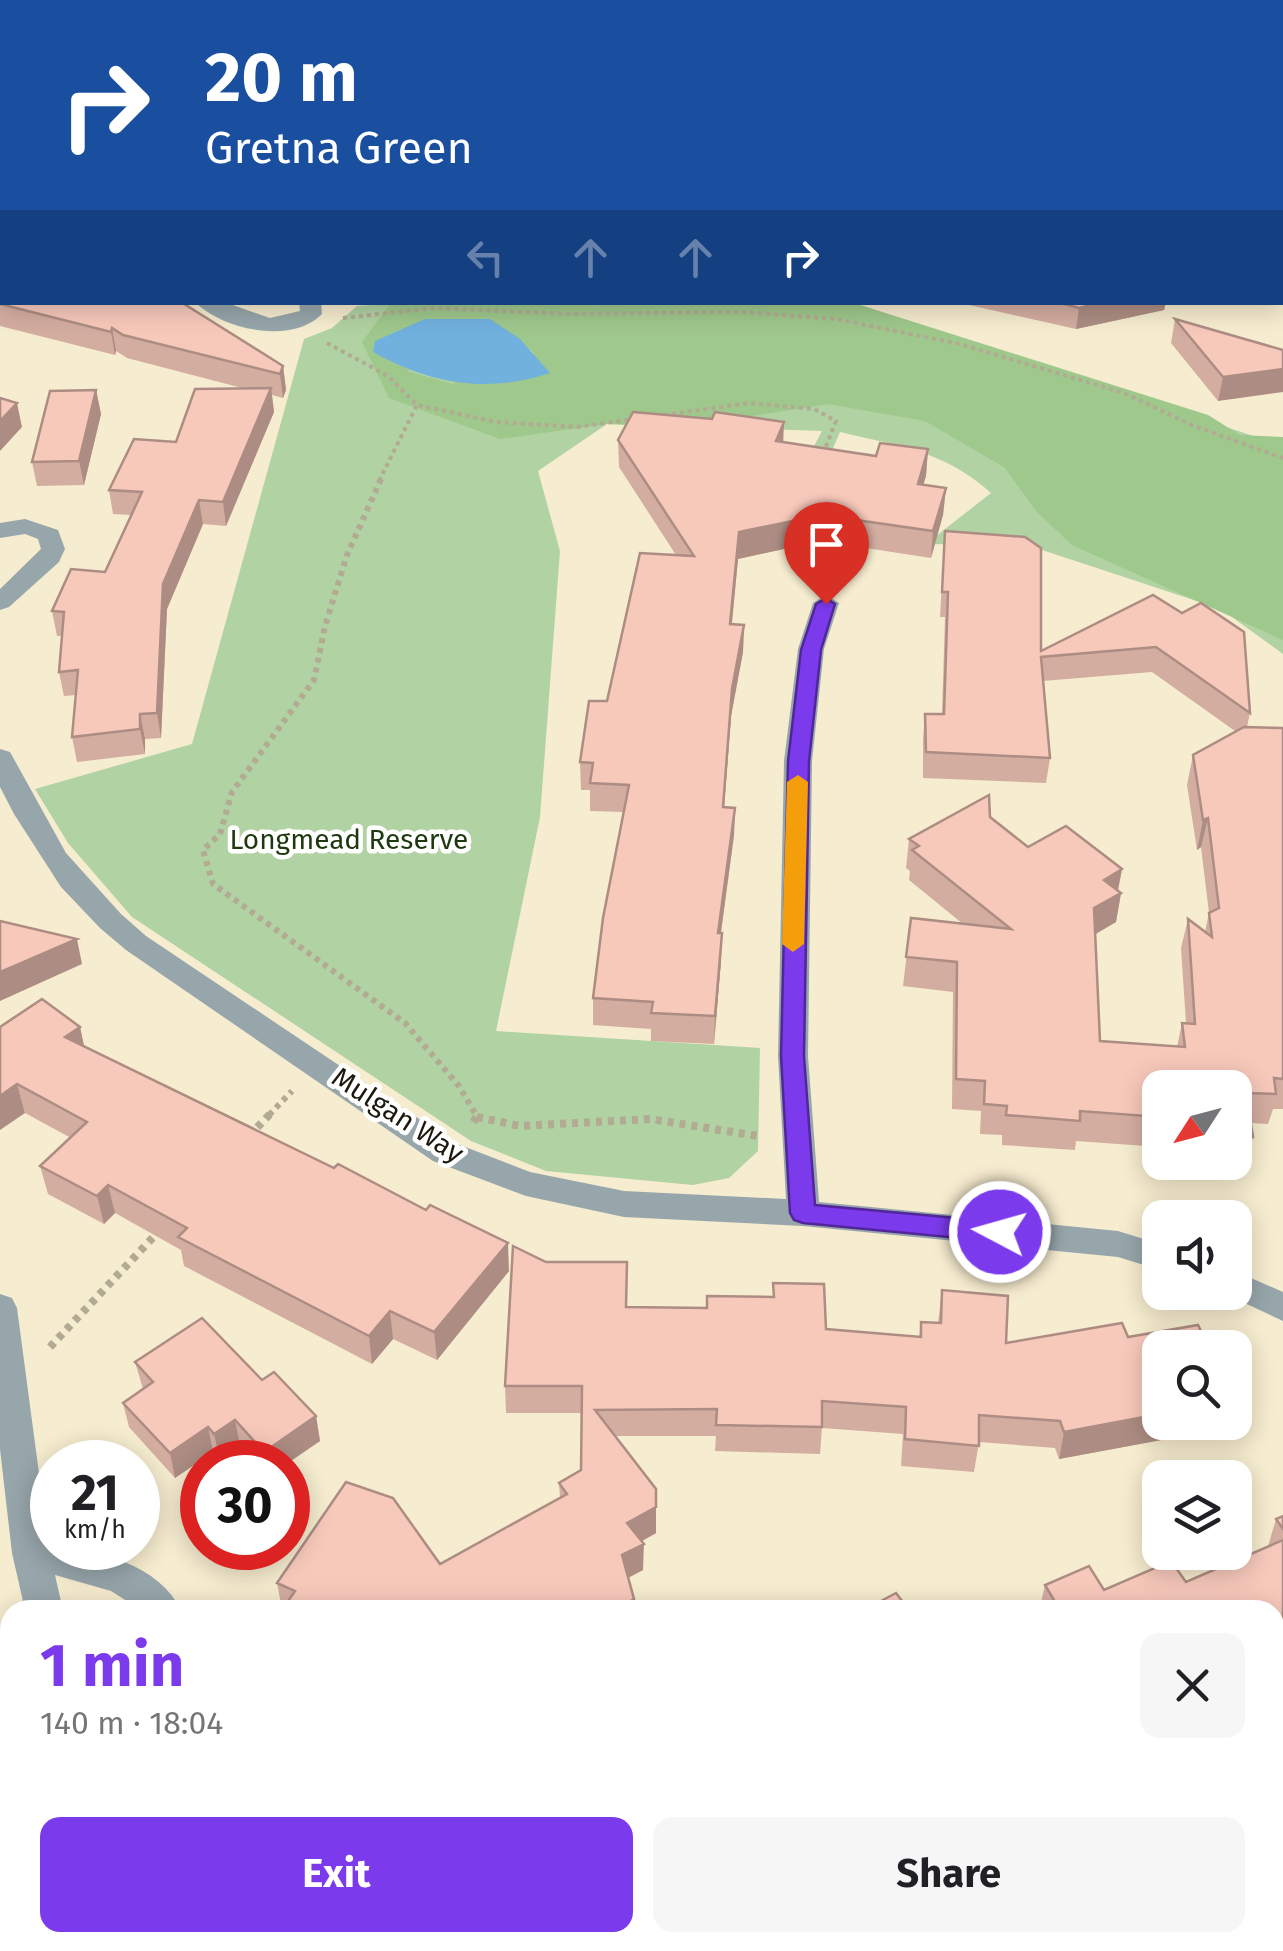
<!DOCTYPE html>
<meta charset="utf-8">
<style>
body{margin:0;font-family:"Fira Sans",sans-serif;background:#f6f6f6;color:#202124;height:100vh;display:flex;flex-direction:column;font-size:38px;white-space:nowrap}
*{box-sizing:border-box;margin:0}
p{font-size:32px;color:#757577}
.icon{flex:none;width:55px;height:55px;fill:none;stroke:currentColor;stroke-width:2;stroke-linecap:round;stroke-linejoin:round}
.map{position:relative;flex:1;overflow:hidden}
.details{position:absolute;left:0px;top:1600px;width:1285px;height:352px;display:flex;flex-direction:column;background:#fff;border-radius:30px 30px 0 0;box-shadow:0 5px 25px #0003}
.details>*{flex:none}
.hud{position:absolute;left:0px;top:0px;width:1285px;height:305px;box-shadow:0 5px 25px #0003;background:#1a4fa0;color:#fff;overflow:hidden}
.needle{width:65px;rotate:234deg}
.tools{position:absolute;left:1142px;top:1070px;display:grid;gap:20px}
.tools a{display:grid;place-items:center;width:110px;height:110px;border-radius:20px;background:#fff;box-shadow:0 5px 25px #0003;font-size:50px}
.speed{position:absolute;left:30px;top:1440px;display:flex;gap:20px;font-size:50px;font-weight:700;text-align:center}
.speed>*{display:grid;place-content:center;width:130px;height:130px;border-radius:50%;background:#fff;box-shadow:0 5px 25px #0003;line-height:1}
.speed small{font-size:25px;font-weight:400}
.speed .limit{border:15px solid #d22;background:#fff;color:#111}
.pin{position:absolute;display:grid;place-items:center;width:85px;height:85px;color:#fff;margin:-102px -42px;border-radius:50% 50% 50% 0;rotate:-45deg;box-shadow:0 0 10px #0007}
.pin .icon{rotate:45deg}
.me{position:absolute;width:110px;margin:-55px;rotate:276deg;stroke-linejoin:round;filter:drop-shadow(0 0 8px #0008)}
.turn{display:flex;align-items:center;gap:35px;height:210px;padding:0 40px;font-size:45px}
.turn .icon{width:130px;height:130px;stroke-width:2.5}
.turn b{display:block;font-size:70px;line-height:85px}
.lanes{display:flex;align-items:center;height:95px;padding:0 40px;background:#0003;justify-content:center;gap:50px;direction:ltr}
.lanes .off{opacity:.35}
.round{display:grid;place-items:center;flex:none;width:105px;height:105px;border-radius:20px;background:#f6f6f6}
.overview{display:flex;align-items:center;justify-content:space-between;height:170px;padding:0 40px}
h1{font-size:60px;font-weight:700;line-height:75px;color:#7c3aed}
.primary-button{display:flex;gap:20px;margin-top:auto;padding:20px 40px}
.primary-button a{flex:1;height:115px;border-radius:20px;background:#7c3aed;color:#fff;font-size:40px;font-weight:700;line-height:115px;text-align:center}
.primary-button a+a{background:#f6f6f6;color:#202124}
.map>svg:first-child{display:block}
.green{fill:#b1d2a3}
.forest{fill:#9fc88c;fill-rule:evenodd}
.water{fill:#71b1de}
.lines{fill:none;stroke-linecap:round;stroke-linejoin:round}
.path-far2{stroke:#b2aa93;stroke-width:4;stroke-dasharray:4 4;stroke-linecap:butt}
.path-far1{stroke:#b2aa93;stroke-width:6;stroke-dasharray:5 5;stroke-linecap:butt}
.path{stroke:#b2aa93;stroke-width:8;stroke-dasharray:6 6;stroke-linecap:butt}
.minor{fill:#97a6ab;fill-rule:evenodd}
.wall{fill:#d4ada1}
.shaded-wall{fill:#ad8d83}
.building{fill:#f7c9bb;stroke:#ad8d83;stroke-width:2.5}
.route{fill:#7c3aed;stroke:#51269a;stroke-width:2.5}
.slow{fill:#f59e0b}
.labels{text-anchor:middle;dominant-baseline:central;stroke-width:9;stroke-linejoin:round;paint-order:stroke}
.park-label{font-size:28px;fill:#1e390f;stroke:#fff}
.street-label{font-size:28px;fill:#1b180d;stroke:#fff}
</style>
<div class="map">
<svg width="1283" height="1951" viewBox="0 0 1283 1951">
<rect width="100%" height="100%" fill="#f6eccf"/>
<path class="green" d="M415,302l439,1 429,143v208l-62,-45 -194,-64 -101,-1 65,-51c-46,-42 -93,-47 -151,-61l-35,81 31,50h-14l-36,-64 36,-68 -215,-7 -69,47 22,80 -20,266 -44,214 264,17 -2,103 -29,27 -36,7 -147,-14 -75,-30 -339,-224 -64,-74 -33,-54 157,-45 112,-405 28,-11 25,-22z"/>
<path class="forest" d="M401,303h453l354,112 32,20 43,2v203l-211,-95 -35,-33 -33,-45 -79,-46 -97,-17 -144,23 -77,-3 -107,15 -111,-41 -27,-56 28,-38zM490,319l45,34 -83,31 -45,-13z"/>
<path class="water" d="M425,319h65l30,20 30,34c-63,21 -120,11 -177,-21l2,-11z"/>
<g class="lines">
<g class="path-far2">
<path d="M343,318l91,-10 135,6 172,-2 95,7 124,25 164,49 70,33 89,32"/>
<path d="M327,343l61,33 29,29 79,17 81,5 172,-24 65,6 22,12 -13,33"/>
<path d="M379,481l38,-76"/>
</g>
<g class="path-far1">
<path d="M381,479l-34,76 -22,71 -11,54 -82,112 -12,42 -17,16 10,34 192,139 54,63 17,29"/>
<path d="M814,539l15,27 -1,11"/>
<path d="M269,1115l23,-24"/>
</g>
<g class="path">
<path d="M477,1117l43,9 130,-7 108,17"/>
<path d="M473,1122l4,-5 -3,-5"/>
<path d="M249,1136l23,-24"/>
<path d="M50,1347l108,-115"/>
</g>
<g class="minor">
<rect x="0" y="246" width="2" height="12"/>
<path d="M195,302h29l46,16 30,-7 -1,-9h22l1,12c-30,31 -99,16 -127,-12z"/>
<path d="M25,519l33,11 7,19 -6,13 -50,45 -9,3v-21l41,-40 -3,-10 -13,-5 -25,4v-15z"/>
<path d="M826,595l13,8 -15,46 -12,112 -4,295 11,146 299,29 42,13v26l-42,-13 -315,-31 -179,-9 -98,-21 -93,-35 -307,-211 -26,-22 -39,-41 -47,-73 -14,-27v-38l10,3 56,101 55,61 25,22 309,207 75,29 94,19 162,8 -8,-143 6,-295 14,-112 15,-46z"/>
<path d="M1235,1271l48,21v29l-60,-28 12,-1z"/>
<path d="M0,1294l12,4 5,10 31,233 4,1v6c46,0 108,18 129,62h-40l-30,-19 -56,-16 8,35h-38l-13,-57 -12,-104z"/>
<path d="M211,1942h47l4,9h-47z"/>
</g>
</g>
<g class="wall">
<path d="M0,0h520v2h-518v208h-2z"/>
<path d="M0,272l283,94 3,24 -3,8 -11,-3 2,17 -48,114 -23,-2 -36,85 -6,129 -16,1v15l-68,8 -5,-25 4,-42 -12,1 -5,-24 3,-36h-5l-5,-25 53,-39 27,-57 -19,-1 -4,-24 67,-48 70,-53 -119,-31 -11,-7 -1,4 -115,-29z"/>
<path d="M956,302h210l-2,8 -88,19z"/>
<path d="M1175,319l108,31 -65,51 -47,-58z"/>
<path d="M96,390l5,24 -17,71 -47,1 -5,-24z"/>
<path d="M618,440l165,2 93,14 52,-7 -2,27 -3,9 23,3 -3,27 -12,43 -111,-17 -82,18 -6,65 12,1 -1,27 -12,64 -7,91 11,1 -1,27 -13,98v28l-7,83 -63,-3v-12l-58,-4v-27l31,-186 -34,-1v-21h-9l-1,-28 27,-61 69,-146 -57,-88z"/>
<path d="M945,531l96,120 112,-56 97,118 -3,14 36,1v381h-10l-5,15 -17,-1 2,14 -8,30 -57,-3v-2h47v-74h-75v59l-84,-6 -1,9 -73,-5v-10l-22,-1 1,-23 -29,-2 1,-117 -50,-6 8,-68 52,6 -54,-44 1,-9 -4,-3 3,-29 81,-22 38,30 94,22 -4,21 3,3 -5,29 -21,12 5,107 77,6 5,-24h4l-5,-75 7,-29 17,13 4,-19 -8,-66 -4,3 -10,-65 6,-30 42,-24 -83,-59 -109,9 7,77 -4,25 -123,-5v-39l2,-25h17l3,-97h-5z"/>
<path d="M0,1027h80l4,20 425,224 -72,89 -44,-21 -21,25 -188,-98 -3,-16 -66,-37 -11,11 -56,-30 -8,-28 31,-28 -46,-25z"/>
<path d="M546,1262l81,45 80,1 66,-11v-14l53,46 93,8 2,-15 17,1 4,-33 64,53 122,-6 98,91 -167,31 -4,-11 -76,-6 -5,30 -73,-6 2,-32 -81,-6 -2,26 -105,-3 1,-15h-100l40,97 -14,8 1,29 -15,8 6,21v11h-352l-5,-27 163,-19 120,-66 -1,-15 22,-13 1,-57h-76l-1,-27z"/>
<path d="M135,1362l127,18 54,36 4,25 -32,21h-32l-16,-17 -20,14 -7,-7 -38,26 -46,-51 -6,-24 20,-14z"/>
<path d="M1283,1516v213l-8,-8v-111l-235,-3 5,-22 59,5 82,-8 82,-36 8,-27z"/>
<path d="M1219,1942h56l8,9h-75v-2l12,-1z"/>
</g>
<g class="shaded-wall">
<path d="M1103,302h63l-2,8 -88,19 3,-21z"/>
<path d="M112,328l4,23 -1,4 -4,-23z"/>
<path d="M283,366l3,24 -3,8 -3,-24z"/>
<path d="M1283,369v23l-65,9 5,-24z"/>
<path d="M271,388l3,24 -48,114 -3,-24z"/>
<path d="M96,390l5,24 -17,71 -5,-24z"/>
<path d="M17,403l5,24 -22,24v-30z"/>
<path d="M784,422l-1,26 -7,-7z"/>
<path d="M928,449l-2,27 -11,35 3,-27z"/>
<path d="M946,488l-3,27 -12,43 2,-27z"/>
<path d="M199,500l4,24 -36,85 -6,129 -4,-25 6,-129z"/>
<path d="M822,515l-2,26 -82,18 -9,92 1,-27 9,-92z"/>
<path d="M744,625l-1,27 -12,64 -9,118 10,-145z"/>
<path d="M140,714l5,25v15l-5,-25z"/>
<path d="M735,808l-1,27 -17,126 1,-28z"/>
<path d="M1208,818l-7,29 -4,3 6,-30z"/>
<path d="M1122,869l-5,26 4,-2 -5,29 -27,16 5,-30 10,-28z"/>
<path d="M722,933l-1,28 -7,83 1,-28z"/>
<path d="M77,939l5,25 -82,37v-29z"/>
<path d="M80,1027l6,28 -21,-18z"/>
<path d="M17,1084l8,29 -25,17v-34z"/>
<path d="M108,1185l7,28 -11,11 -7,-28z"/>
<path d="M508,1243l1,28 -72,89 -3,-28z"/>
<path d="M390,1311l3,28 -21,25 -3,-28z"/>
<path d="M1160,1414v8h68l-2,6 -167,31 5,-27z"/>
<path d="M316,1416l4,25 -32,22 -22,-1 -2,-10z"/>
<path d="M235,1420l5,25 -20,14 -6,-25z"/>
<path d="M208,1427l5,25 -38,26 -5,-25z"/>
<path d="M656,1507v26l-28,16 -1,-26z"/>
<path d="M644,1544l-1,26 -21,11v-26z"/>
<path d="M634,1599v11h-19z"/>
<path d="M0,1827l10,45v22l-10,4z"/>
<path d="M659,1942h47l-13,9h-47z"/>
</g>
<g class="building">
<path d="M0,0h519v2h-517v186h-2z"/>
<path d="M738,0h172l1,2h-180z"/>
<path d="M1187,0h96v178l-1,-176h-103h9z"/>
<path d="M0,272l2,1v29h179l102,64 -3,8 -157,-39 -11,-7 -1,4 -111,-28z"/>
<path d="M1057,302h46l-24,6z"/>
<path d="M1175,319l108,31v19l-60,8z"/>
<path d="M271,388l-48,114 -24,-2 -36,84 -6,129 -17,1v15l-68,8 6,-67 -19,2 5,-60 -12,-1 19,-42 34,3 37,-80 -33,-2 25,-51 42,3 19,-53z"/>
<path d="M96,390l-17,71 -47,1 18,-71z"/>
<path d="M0,398l17,5 -17,18z"/>
<path d="M633,412l79,7 3,-7 69,10 -8,19 100,15 4,-13 48,6 -10,35 28,4 -13,43 -111,-16 -83,17 -9,92 14,1 -12,64 -9,118 12,1 -17,125h4l-7,83 -64,-3 2,-11 -60,-4 10,-80 26,-133 -39,-2 3,-20 -13,-1 9,-61h18l33,-148 54,3 -76,-116z"/>
<path d="M945,531l80,6 16,11v103l112,-56 29,18 19,-10 43,29 6,81 -94,-66 -115,10 9,101 -124,-6 -1,-38h19l4,-122h-6z"/>
<path d="M1244,727l39,1v351l-9,-1 2,16 -30,-1 7,44 -18,-1v-48h-75v29l-80,-6v10l-74,-6 1,-9 -23,-2 1,-23 -29,-2 1,-117 -51,-5 5,-39 100,11 -99,-79 7,-4 -10,-7 80,-44 1,22 38,30 38,-21 56,43 -18,11 17,13 -27,15 6,133 85,6 -3,-24 13,1 -7,-105 24,18 -3,-24 10,-5 -11,-90 -5,2 -10,-65z"/>
<path d="M0,921l77,18 -77,33z"/>
<path d="M42,999l38,28 -15,10 269,131 4,-4 88,46 4,-5 78,38 -74,89 -44,-21 -21,25 -191,-99 9,-9 -79,-43 -11,11 -57,-30 47,-44 -70,-38 -17,12v-69z"/>
<path d="M513,1246l33,16h81l-1,45 81,1v-12l67,1 -1,-14 51,1 2,45 95,8v-15l20,1 1,-33 66,6 -2,47 116,-20 6,14 70,-12 11,23h-49v66l-96,18 -4,-11 -81,-6v31l-74,-7 1,-32 -84,-6v26l-106,-2 1,-16 -122,1 61,79v18l-29,16 17,21 -22,11 12,44 -19,11h-333l13,-19 -18,-8 69,-101 47,16 47,66 127,-70 -8,-11 22,-13 1,-84h-77z"/>
<path d="M202,1318l60,62 12,-8 42,44 -52,36 -29,-32 -21,14 -6,-7 -38,26 -47,-50 30,-21 -18,-20z"/>
<path d="M1283,1516v13l-7,-10z"/>
<path d="M1283,1540v154l-8,-9v-75h-240l19,-10 -9,-15 44,-19 15,24 67,-29 15,21z"/>
<path d="M896,1593l13,17h-45z"/>
<path d="M1283,1873v78h-74l-1,-2 31,-3 -1,-4h37v-68z"/>
<path d="M537,1942h122l-13,9h-109z"/>
</g>
<path class="route" d="M826,598l9,6 -14,46 -12,111 -5,295 11,149 185,17 8,3 4,7 -4,7 -8,3 -197,-19 -9,-3 -4,-7 -9,-157 7,-295 13,-111 15,-46z"/>
<path class="slow" d="M798,775l10,7 -4,162 -11,8 -11,-8 5,-162z"/>
<g class="labels">
<g class="park-label">
<text x="349" y="839">Longmead Reserve</text>
</g>
<g class="street-label">
<text transform="translate(398 1115) rotate(33)">Mulgan Way</text>
</g>
</g>
</svg>
<div class="tools">
<a><svg class="needle" viewBox="-14 -14 28 28"><path d="M0-13l5 13h-10z" fill="#e53935"/><path d="M0 13l5-13h-10z" fill="#757577"/></svg></a>
<a><svg class="icon" aria-label="sound" viewBox="0 0 24 24"><path d="M4 9h4l5-4v14l-5-4H4zM17 9q2 3 0 6"/></svg></a>
<a><svg class="icon" aria-label="search" viewBox="0 0 24 24"><circle cx="10" cy="10" r="6"/><path d="M15 15l6 6"/></svg></a>
<a><svg class="icon" aria-label="layers" viewBox="0 0 24 24"><path d="M12 4l9 5-9 5-9-5zM3 14l9 5 9-5"/></svg></a>
</div>
<div class="speed"><div>21<small>km/h</small></div><div class="limit">30</div></div>
<div class="pin" style="left:826px;top:604px;background:#d93025"><svg class="icon" aria-label="arrive" viewBox="0 0 24 24"><path d="M6 21V4h12l-3 4 3 4H6"/></svg></div>
<svg class="me" style="left:1000px;top:1232px" viewBox="-20 -20 40 40"><circle r="17" fill="#7c3aed" stroke="#fff" stroke-width="3"/><path d="M0-11L8 9 0 5-8 9z" fill="#fff"/></svg>
<div class="hud">
<div class="turn"><svg class="icon" aria-label="right" viewBox="0 0 24 24"><path d="M7 20v-9h11M14 6l5 5-5 5"/></svg><div><b>20 m</b>Gretna Green</div></div>
<div class="lanes"><svg class="icon off" aria-label="left" viewBox="0 0 24 24"><path d="M17 20v-9H6M10 6l-5 5 5 5"/></svg><svg class="icon off" aria-label="ahead" viewBox="0 0 24 24"><path d="M12 20V5M6 11l6-6 6 6"/></svg><svg class="icon off" aria-label="ahead" viewBox="0 0 24 24"><path d="M12 20V5M6 11l6-6 6 6"/></svg><svg class="icon" aria-label="right" viewBox="0 0 24 24"><path d="M7 20v-9h11M14 6l5 5-5 5"/></svg></div>
</div>
<section class="details">
<div class="overview"><div><h1>1 min</h1><p>140 m · 18:04</p></div><a class="round"><svg class="icon" aria-label="close" viewBox="0 0 24 24"><path d="M6 6l12 12M18 6L6 18"/></svg></a></div>
<div class="primary-button"><a>Exit</a><a>Share</a></div>
</section>
</div>
